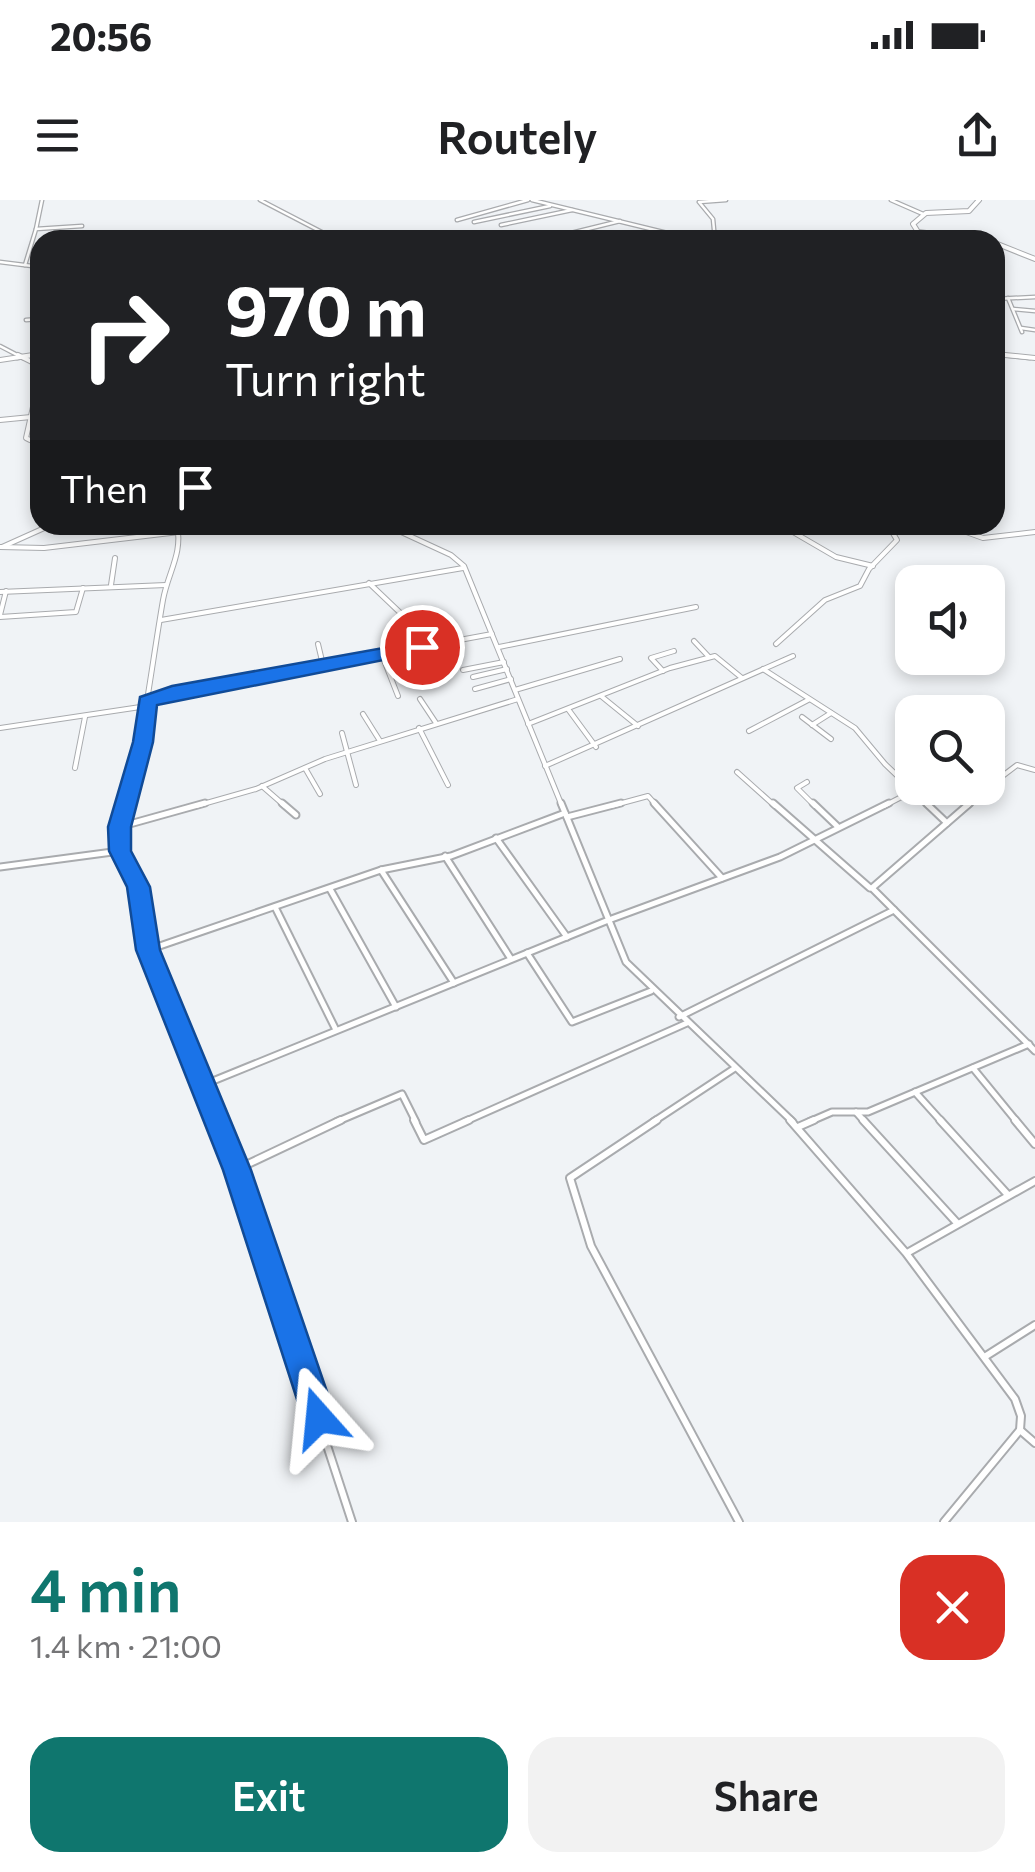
<!DOCTYPE html>
<meta charset="utf-8">
<style>
body{margin:0;font-family:Commissioner,sans-serif;background:#f2f2f2;color:#202124;height:100vh;display:flex;flex-direction:column;font-size:38px;white-space:nowrap}
*{box-sizing:border-box;margin:0}
p{font-size:32px;color:#757577}
.icon{flex:none;width:55px;height:55px;fill:none;stroke:currentColor;stroke-width:2;stroke-linecap:round;stroke-linejoin:round}
.map{position:relative;height:1322px;overflow:hidden}
.panel{display:flex;flex-direction:column;background:#fff;flex:1}
.panel>*{flex:none}
.top-card{position:absolute;left:30px;top:30px;width:975px;height:305px;border-radius:30px;box-shadow:0 5px 15px #0003;background:#202124;color:#fff;overflow:hidden}
.tools{position:absolute;left:895px;top:365px;display:grid;gap:20px}
.tools a{display:grid;place-items:center;width:110px;height:110px;border-radius:20px;background:#fff;box-shadow:0 5px 15px #0003;font-size:50px}
.pin{position:absolute;display:grid;place-items:center;width:85px;height:85px;color:#fff;margin:-42px;border:5px solid #fff;border-radius:50%;box-shadow:0 2px 10px #0007}
.me{position:absolute;width:110px;margin:-55px;rotate:342deg;stroke-linejoin:round;filter:drop-shadow(0 0 8px #0008)}
.turn{display:flex;align-items:center;gap:35px;height:210px;padding:0 30px;font-size:45px}
.turn .icon{width:130px;height:130px;stroke-width:2.5}
.turn b{display:block;font-size:70px;line-height:85px}
.then{display:flex;align-items:center;height:95px;padding:0 30px;background:#0003;gap:20px;font-size:38px}
.round{display:grid;place-items:center;flex:none;width:105px;height:105px;border-radius:30px;background:#f2f2f2}
.headline{display:flex;align-items:center;justify-content:space-between;height:170px;padding:0 30px}
h1{font-size:60px;font-weight:600;line-height:75px;color:#0f766e}
.action{display:flex;gap:20px;margin-top:auto;padding:20px 30px}
.action a{flex:1;height:115px;border-radius:30px;background:#0f766e;color:#fff;font-size:40px;font-weight:600;line-height:115px;text-align:center}
.action a+a{background:#f2f2f2;color:#202124}
.status{display:flex;justify-content:space-between;align-items:center;height:70px;padding:0 50px;background:#fff;direction:ltr}
.status svg{height:28px;fill:currentColor}
header{display:flex;justify-content:space-between;align-items:center;height:130px;padding:0 30px;background:#fff;font-size:45px;font-weight:600}
.map>svg:first-child{display:block}
.lines{fill:none;stroke-linecap:round;stroke-linejoin:round}
.minor-far3-casing{stroke:#a9abae;stroke-width:5}
.minor-far2-casing{stroke:#a9abae;stroke-width:6}
.minor-far1-casing{stroke:#a9abae;stroke-width:9}
.minor-casing{stroke:#a9abae;stroke-width:10}
.tertiary-casing{stroke:#a9abae;stroke-width:6}
.minor-far3{stroke:#fff;stroke-width:2.5}
.minor-far2{stroke:#fff;stroke-width:4}
.minor-far1{stroke:#fff;stroke-width:5}
.minor{stroke:#fff;stroke-width:6}
.tertiary{stroke:#fff;stroke-width:4}
.route{fill:#1a73e8;stroke:#114b97;stroke-width:2.5}
</style>
<div class="status"><b>20:56</b><svg viewBox="0 0 49 12"><path d="M0 12V9h3v3zM5 12V6h3v6zM10 12V3h3v9zM15 12V0h3v12zM26 1h20v11H26zM47 4h2v5h-2z"/></svg></div>
<header><svg class="icon" aria-label="menu" viewBox="0 0 24 24"><path d="M4 6h16M4 12h16M4 18h16"/></svg>Routely<svg class="icon" aria-label="share" viewBox="0 0 24 24"><path d="M12 15V3M7 8l5-5 5 5M5 13v7h14v-7"/></svg></header>
<div class="map">
<svg width="1035" height="1322" viewBox="0 0 1035 1322">
<rect width="100%" height="100%" fill="#f0f3f6"/>
<g class="lines">
<g class="minor-far3-casing">
<g id="minor-far3">
<path d="M260,0l77,40"/>
<path d="M532,0l164,40"/>
<path d="M891,0l32,14"/>
<path d="M457,20l71,-20"/>
<path d="M474,22l76,-16"/>
<path d="M501,25l71,-15"/>
<path d="M36,29l6,-29"/>
<path d="M379,39l53,-5 9,6"/>
<path d="M88,40h12"/>
<path d="M199,40l7,-3"/>
<path d="M496,40l71,-6"/>
<path d="M571,40l-4,-6 53,-13"/>
<path d="M715,40l-2,-21 -14,-17 27,-2"/>
<path d="M0,62l40,5"/>
<path d="M25,65l11,-36 46,-3"/>
<path d="M36,95h4"/>
<path d="M1008,98l14,34"/>
<path d="M995,99l40,-2"/>
<path d="M1013,109l22,2"/>
<path d="M26,120l14,-1"/>
<path d="M1021,128l14,2"/>
<path d="M0,146l23,12"/>
<path d="M995,154l35,4"/>
<path d="M17,158l23,-4"/>
</g>
</g>
<g class="minor-far2-casing">
<g id="minor-far2">
<path d="M18,155l22,11"/>
<path d="M1005,155l30,3"/>
<path d="M0,160l33,-5"/>
<path d="M0,220l31,-3"/>
<path d="M30,240l-4,-2 14,-62"/>
<path d="M386,325l65,30 13,11 98,240"/>
<path d="M781,325l55,32 37,9"/>
<path d="M947,325l36,13 52,-6"/>
<path d="M0,347l44,1 135,-16 143,-7"/>
<path d="M2,347l49,-22"/>
<path d="M369,383l43,41 10,23"/>
<path d="M111,385l4,-27"/>
<path d="M0,392l166,-7"/>
<path d="M0,415l6,-24"/>
<path d="M0,417l76,-5 7,-24"/>
<path d="M161,420l302,-52"/>
<path d="M694,441l15,16"/>
<path d="M318,444l5,21"/>
<path d="M776,444l49,-44 35,-14 9,-17 28,-29 -9,-15"/>
<path d="M499,447l197,-40"/>
<path d="M382,455l16,41"/>
<path d="M763,469l92,59 30,36 44,42"/>
<path d="M463,470l41,-8"/>
<path d="M663,471l-12,-13 23,-7"/>
<path d="M473,477l34,-8"/>
<path d="M475,489l36,-10"/>
<path d="M515,490l105,-31"/>
<path d="M601,496l37,30"/>
<path d="M420,499l16,24"/>
<path d="M147,501l25,-8 320,-59"/>
<path d="M568,509l28,38"/>
<path d="M363,514l17,27"/>
<path d="M802,517l29,22"/>
<path d="M528,524l142,-56 45,-12 27,22"/>
<path d="M812,525l19,-12"/>
<path d="M0,528l147,-22"/>
<path d="M419,528l29,57"/>
<path d="M749,531l59,-31"/>
<path d="M342,533l14,52"/>
<path d="M545,566l248,-110"/>
<path d="M75,568l10,-51"/>
<path d="M305,568l15,26"/>
<path d="M737,572l38,34"/>
<path d="M807,582l-10,6 18,18"/>
<path d="M262,586l23,20"/>
<path d="M988,587l29,-22 18,5"/>
<path d="M125,606c19,-69 26,-137 38,-206 5,-28 20,-46 14,-75"/>
<path d="M196,606l60,-17 69,-30 193,-60"/>
<path d="M611,606l37,-10 9,10"/>
<path d="M884,606l29,-15"/>
<path d="M967,606l20,-18"/>
</g>
</g>
<g class="minor-far1-casing">
<g id="minor-far1">
<path d="M126,603l-7,24 1,24 19,36 9,63 70,172"/>
<path d="M282,603l14,12"/>
<path d="M561,603l65,159 167,160"/>
<path d="M654,603l68,75"/>
<path d="M773,603l97,85"/>
<path d="M813,603l24,23"/>
<path d="M926,603l21,20"/>
<path d="M970,603l-98,85 163,163"/>
<path d="M567,617l54,-14"/>
<path d="M119,627l86,-24"/>
<path d="M496,638l71,99"/>
<path d="M445,656l66,103"/>
<path d="M0,667l120,-16"/>
<path d="M381,670l73,113"/>
<path d="M330,689l66,118"/>
<path d="M275,707l61,123"/>
<path d="M148,750l233,-80 70,-14 114,-43"/>
<path d="M527,753l45,69 79,-31"/>
<path d="M679,817l215,-107"/>
<path d="M973,868l44,54"/>
<path d="M203,885l403,-164 174,-64 109,-54"/>
<path d="M915,892l27,30"/>
<path d="M856,912l9,10"/>
<path d="M336,922l66,-28 14,28"/>
<path d="M464,922l223,-99"/>
<path d="M653,922l82,-54"/>
<path d="M809,922l23,-10h36l161,-68"/>
</g>
</g>
<g class="minor-casing">
<g id="minor">
<path d="M217,920l20,50 115,352"/>
<path d="M414,920l10,20 45,-20"/>
<path d="M657,920l-87,58 21,68 148,276"/>
<path d="M790,920l116,133 109,146 6,17 -1,14 -76,92"/>
<path d="M863,920l94,103"/>
<path d="M940,920l68,75"/>
<path d="M1015,920l20,24"/>
<path d="M798,927l16,-7"/>
<path d="M229,973l112,-53"/>
<path d="M907,1053l128,-72"/>
<path d="M986,1156l49,-31"/>
<path d="M1020,1230l15,13"/>
</g>
</g>
<g class="tertiary-casing">
<g id="tertiary">
<path d="M979,0l-10,11 -43,2 -13,11 5,8 65,8"/>
<path d="M995,43l40,16"/>
</g>
</g>
<use href="#minor-far3" class="minor-far3"/>
<use href="#minor-far2" class="minor-far2"/>
<use href="#minor-far1" class="minor-far1"/>
<use href="#minor" class="minor"/>
<use href="#tertiary" class="tertiary"/>
</g>
<path class="route" d="M422,441l9,6 -2,4 -272,54 -4,37 -22,85v24l19,36 10,63 91,220 85,248 -5,12 -12,5 -11,-5 -5,-12 -80,-248 -87,-220 -9,-63 -18,-36 -1,-24 25,-85 7,-45 32,-11z"/>
</svg>
<div class="tools">
<a><svg class="icon" aria-label="sound" viewBox="0 0 24 24"><path d="M4 9h4l5-4v14l-5-4H4zM17 9q2 3 0 6"/></svg></a>
<a><svg class="icon" aria-label="search" viewBox="0 0 24 24"><circle cx="10" cy="10" r="6"/><path d="M15 15l6 6"/></svg></a>
</div>
<div class="pin" style="left:422px;top:447px;background:#d93025"><svg class="icon" aria-label="arrive" viewBox="0 0 24 24"><path d="M6 21V4h12l-3 4 3 4H6"/></svg></div>
<svg class="me" style="left:319px;top:1218px" viewBox="-20 -20 40 40"><path d="M0-17L14 15 0 8-14 15z" fill="#1a73e8" stroke="#fff" stroke-width="4"/></svg>
<div class="top-card">
<div class="turn"><svg class="icon" aria-label="right" viewBox="0 0 24 24"><path d="M7 20v-9h11M14 6l5 5-5 5"/></svg><div><b>970 m</b>Turn right</div></div>
<div class="then">Then<svg class="icon" aria-label="arrive" viewBox="0 0 24 24"><path d="M6 21V4h12l-3 4 3 4H6"/></svg></div>
</div>
</div>
<section class="panel">
<div class="headline"><div><h1>4 min</h1><p>1.4 km · 21:00</p></div><a class="round" style="background:#d93025;color:#fff"><svg class="icon" aria-label="close" viewBox="0 0 24 24"><path d="M6 6l12 12M18 6L6 18"/></svg></a></div>
<div class="action"><a>Exit</a><a>Share</a></div>
</section>
